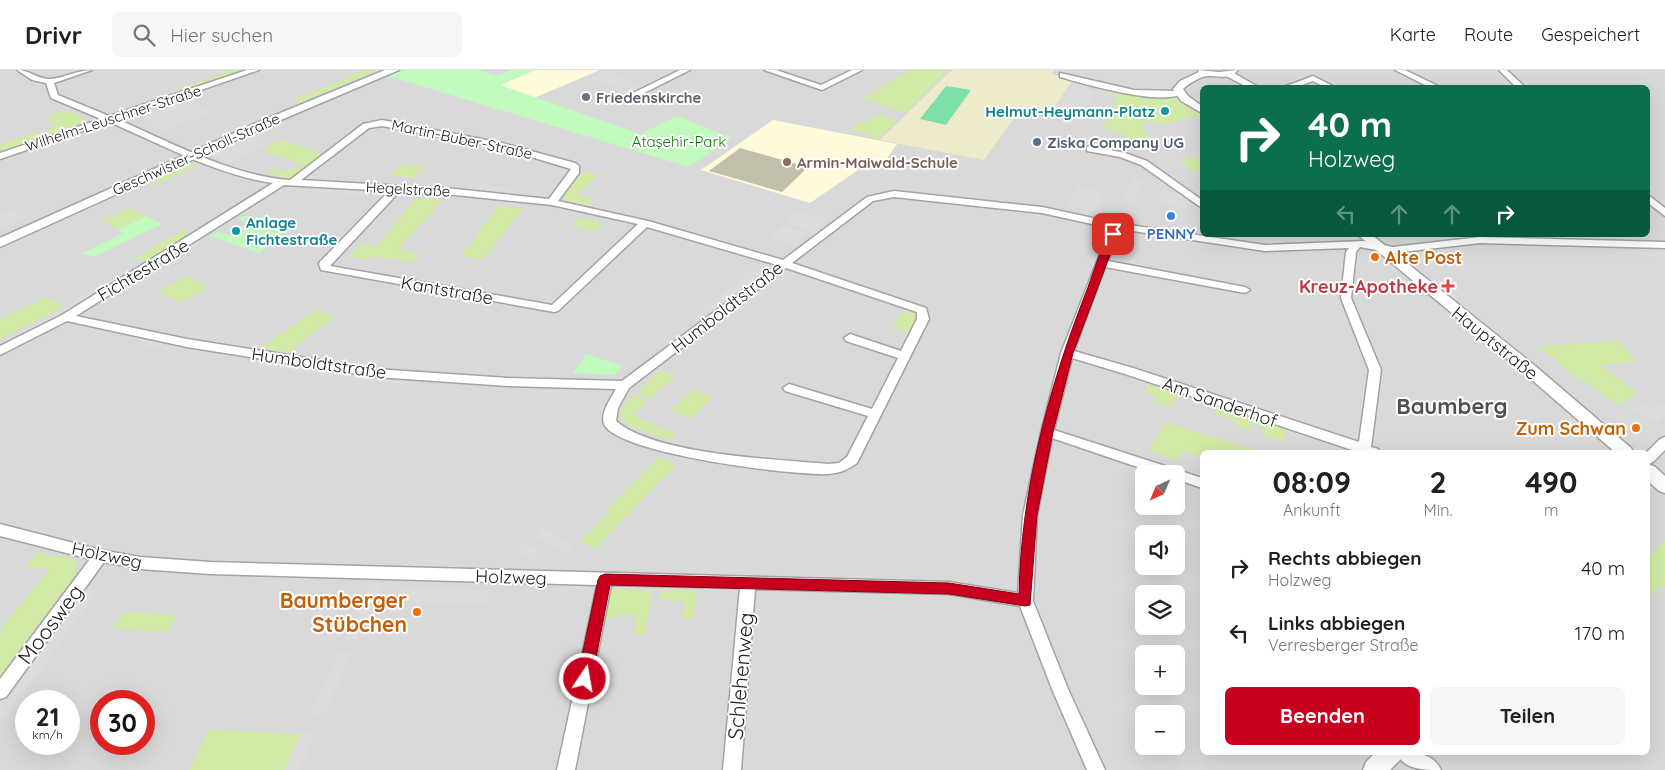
<!DOCTYPE html>
<html lang="de">
<meta charset="utf-8">
<style>
body{margin:0;font-family:Quicksand,sans-serif;background:#f6f6f6;color:#202124;height:100vh;display:flex;flex-direction:column;font-size:19px;white-space:nowrap}
*{box-sizing:border-box;margin:0}
p{font-size:16px;color:#757577}
.icon{flex:none;width:28px;height:28px;fill:none;stroke:currentColor;stroke-width:2;stroke-linecap:round;stroke-linejoin:round}
.map{position:relative;flex:1;overflow:hidden}
.details{position:absolute;left:1200px;top:380px;width:450px;height:305px;display:flex;flex-direction:column;background:#fff;border-radius:8px;box-shadow:0 5px 20px #0002}
.details>*{flex:none}
.banner{position:absolute;left:1200px;top:15px;width:450px;height:152px;border-radius:8px;box-shadow:0 5px 20px #0002;background:#0b6e4f;color:#fff;overflow:hidden}
.needle{width:32px;rotate:224deg}
.fabs{position:absolute;left:1135px;top:395px;display:grid;gap:10px}
.fabs a{display:grid;place-items:center;width:50px;height:50px;border-radius:8px;background:#fff;box-shadow:0 5px 20px #0002;font-size:25px}
.speed{position:absolute;left:15px;top:620px;display:flex;gap:10px;font-size:25px;font-weight:700;text-align:center}
.speed>*{display:grid;place-content:center;width:65px;height:65px;border-radius:50%;background:#fff;box-shadow:0 5px 20px #0002;line-height:1}
.speed small{font-size:12px;font-weight:400}
.speed .limit{border:8px solid #d22;background:#fff;color:#111}
.pin{position:absolute;display:grid;place-items:center;width:42px;height:42px;color:#fff;margin:-21px;border-radius:10px;box-shadow:0 2px 8px #0006}
.me{position:absolute;width:55px;margin:-28px;rotate:12deg;stroke-linejoin:round;filter:drop-shadow(0 0 4px #0008)}
.turn{display:flex;align-items:center;gap:18px;height:105px;padding:0 25px;font-size:22px}
.turn .icon{width:65px;height:65px;stroke-width:2.5}
.turn b{display:block;font-size:35px;line-height:42px}
.lanes{display:flex;align-items:center;height:48px;padding:0 25px;background:#0003;justify-content:center;gap:25px;direction:ltr}
.lanes .off{opacity:.35}
.eta{display:flex;justify-content:space-evenly;align-items:center;height:85px;text-align:center}
.eta b{font-size:30px;font-weight:700;line-height:35px}
.primary-button{display:flex;gap:10px;margin-top:auto;padding:10px 25px}
.primary-button a{flex:1;height:58px;border-radius:8px;background:#c9001d;color:#fff;font-size:20px;font-weight:700;line-height:58px;text-align:center}
.primary-button a+a{background:#f6f6f6;color:#202124}
ul{padding:0;list-style:none}
li{display:flex;align-items:center;gap:15px;height:65px;padding:0 25px}
li div{flex:1}
li b{display:block;font-size:19px}
li em{font-style:normal}
header{display:flex;align-items:center;gap:30px;box-sizing:border-box;height:70px;padding:0 25px;background:#fff;border-bottom:1px solid #e0e0e0}
header strong{font-size:24px}
nav{display:flex;gap:28px;margin-inline-start:auto;font-size:18px}
.search{width:350px;height:45px;background:#f6f6f6;display:flex;align-items:center;gap:12px;box-sizing:border-box;padding:0 18px;border-radius:8px;color:#757577;font-size:19px}
.map>svg:first-child{display:block}
.residential{fill:#dad9d9;fill-rule:evenodd}
.education{fill:#fffada}
.construction{fill:#c2bfad}
.farmland{fill:#edebcc}
.grass{fill:#d1eaa6}
.park{fill:#c1fabd}
.pitch{fill:#7edfab}
.parking{fill:#dcdcdc}
.lines{fill:none;stroke-linecap:round;stroke-linejoin:round}
.minor-casing{stroke:#a3a3a3;stroke-width:3}
.tertiary-casing{stroke:#a3a3a3;stroke-width:3}
.minor{fill:#fff;fill-rule:evenodd}
.tertiary{fill:#fff;fill-rule:evenodd}
.route{fill:#c9001d;stroke:#830013}
.worship-dot{fill:#6b7280;stroke:#fff;stroke-width:2}
.culture-dot{fill:#0f9aa8;stroke:#fff;stroke-width:2}
.service-dot{fill:#5c6f8a;stroke:#fff;stroke-width:2}
.education-dot{fill:#8d6e63;stroke:#fff;stroke-width:2}
.shop-dot{fill:#3f7fe0;stroke:#fff;stroke-width:2}
.food-dot{fill:#e8710a;stroke:#fff;stroke-width:2}
.health-dot{fill:#e0444e;stroke:#fff;stroke-width:2}
.labels{text-anchor:middle;dominant-baseline:central;stroke-width:4;stroke-linejoin:round;paint-order:stroke}
.far-worship-label{font-size:15px;font-weight:bold;fill:#5b616d;stroke:#fff;text-anchor:start}
.far-culture-label{font-size:15px;font-weight:bold;fill:#0d838f;stroke:#fff;text-anchor:end}
.far-street-label{font-size:15px;fill:#1c1c1c;stroke:#fff}
.far-park-label{font-size:15px;fill:#117b0a;stroke:#fff}
.far-service-label{font-size:15px;font-weight:bold;fill:#4e5e75;stroke:#fff;text-anchor:start}
.far-education-label{font-size:15px;font-weight:bold;fill:#785e54;stroke:#fff;text-anchor:start}
.far-shop-label{font-size:15px;font-weight:bold;fill:#366cbe;stroke:#fff}
.food-label{font-size:18px;font-weight:bold;fill:#c56008;stroke:#fff;text-anchor:start}
.street-label{font-size:18px;fill:#1c1c1c;stroke:#fff}
.health-label{font-size:18px;font-weight:bold;fill:#be3a42;stroke:#fff;text-anchor:end}
.near-food-label{font-size:21px;font-weight:bold;fill:#c56008;stroke:#fff;text-anchor:end}
.near-street-label{font-size:21px;fill:#1c1c1c;stroke:#fff}
.district-label{font-size:22px;font-weight:bold;fill:#4f4f4f;stroke:#fff}
</style>
<header>
<strong>Drivr</strong>
<div class="search"><svg class="icon" aria-label="search" viewBox="0 0 24 24"><circle cx="10" cy="10" r="6"/><path d="M15 15l6 6"/></svg>Hier suchen</div>
<nav><a>Karte</a><a>Route</a><a>Gespeichert</a></nav>
</header>
<div class="map">
<svg width="1665" height="700" viewBox="0 0 1665 700">
<rect width="100%" height="100%" fill="#eee8e2"/>
<path class="residential" d="M0,0h1665v700h-1665zM1202,18h446v147h-446zM1202,382h446v300h-446zM1144,404h32v32h-32zM1144,464h32v32h-32zM1144,524h32v32h-32zM1144,584h32v32h-32zM26,631h43v43h-43zM101,631h43v43h-43zM1144,644h32v32h-32z"/>
<g class="education">
<path d="M535,0h65l-66,28 -34,-13z"/>
<path d="M773,50l124,24 -14,20 -19,-4 -6,10 -48,33 -109,-33z"/>
</g>
<path class="construction" d="M740,78l68,19 -26,25 -73,-21z"/>
<path class="farmland" d="M952,0h102l-2,4 21,6 -24,35 -28,-7 -37,52 -104,-20z"/>
<g class="grass">
<path d="M232,0h15l-59,20h-11z"/>
<path d="M365,0h15l-82,33 -6,-4 24,-8z"/>
<path d="M910,0h38l-43,43 -43,-15z"/>
<path d="M1105,20l30,5 38,2 28,18 -36,9 -24,-3 9,25 -7,3 -6,-2 3,-6 -16,-4 1,-2 -22,-7 10,-17 4,-16 -13,-3z"/>
<path d="M65,40l21,9v3l-37,13 -4,-4 14,-5h-6l-7,-6 7,-2 -4,-3z"/>
<path d="M880,45l17,6 -19,18 -29,-10 13,-8 3,1z"/>
<path d="M37,62l6,5 -43,14v-7z"/>
<path d="M284,70l41,16 -18,13 -11,-4 3,-2 -37,-12 10,-4 -5,-3z"/>
<path d="M1202,87v13l-11,1 -12,-12z"/>
<path d="M186,93l13,1 -48,23 -2,-2 9,-4 -2,-3z"/>
<path d="M401,95l23,3 -11,10 -24,-3z"/>
<path d="M294,97l11,3 -12,8 -28,-4 12,-6 7,4z"/>
<path d="M582,102l17,3 -23,20 17,4 -4,6 -24,-5 -2,-4z"/>
<path d="M424,128l18,2 -43,49 21,5 -7,8 -43,-6 -3,3 -19,-2 12,-12 17,1 37,-46z"/>
<path d="M499,136l24,3 -40,50 -22,-3 18,-22 -3,-1z"/>
<path d="M129,138l17,8 -28,14 -15,-10z"/>
<path d="M579,148l24,5 -8,8 -23,-5z"/>
<path d="M182,160l6,3 -6,3 4,2 -40,25 -11,-5z"/>
<path d="M186,206l22,11 -27,16 -22,-12z"/>
<path d="M46,227l18,9 -64,33v-19z"/>
<path d="M907,238l7,2 4,7 -8,16 -19,-6z"/>
<path d="M316,240l18,7 -46,35 -27,-5z"/>
<path d="M1619,271l18,21 -36,3 36,29 -20,11 -34,-25 -3,1 -42,-35z"/>
<path d="M661,300l14,6 -25,23 -13,-7z"/>
<path d="M1149,311l30,10 -7,17 -18,-6 2,-6 -12,-4z"/>
<path d="M694,319l18,9 -22,21 -19,-9z"/>
<path d="M634,324l13,8 -14,13 42,19 -7,6 -36,-13 -9,-7 -3,-10z"/>
<path d="M1217,334l70,23 -3,15 -20,-7 1,-7 -13,-5 -3,7 -15,-5 1,-5 -20,-6z"/>
<path d="M1165,352l96,30h-59v7l-19,-9 -6,11 -28,-11z"/>
<path d="M658,387l18,8 -81,84 -15,-8 29,-29 -3,-2z"/>
<path d="M1665,469v45l-17,12v-38z"/>
<path d="M37,483l31,5 8,3 1,11 -77,104v-44l2,-3 -1,-1 48,-58 -2,-2h-22z"/>
<path d="M615,519l37,1 -7,45h-11l2,-20h-21l-1,4h-10l4,-23z"/>
<path d="M662,520h35l-4,29h-11l3,-18 -25,-1z"/>
<path d="M124,542l53,3 -11,17 -53,-4z"/>
<path d="M208,660l93,4 -17,36h-95z"/>
</g>
<g class="park">
<path d="M403,0h76l18,6 14,-6h24l-35,15 140,49 37,-18 55,22 -43,29 -301,-91z"/>
<path d="M146,146l16,8 -68,33 -13,-3 42,-21 -5,-3z"/>
<path d="M243,146l50,6 -34,31 -49,-17 7,-4 18,5 9,-7 -4,-2 8,-5 -10,-4z"/>
<path d="M586,284l37,12 -10,9 -40,-2z"/>
</g>
<path class="pitch" d="M946,16l25,4 -25,35 -26,-6z"/>
<g class="parking">
<path d="M607,1l36,15 -15,7 -36,-15z"/>
<path d="M1074,12l14,3 -3,4 11,2 -16,25 -24,-6z"/>
<path d="M193,30l19,13 -51,18 -18,-14z"/>
<path d="M248,69l16,6 -36,18 -15,-7z"/>
<path d="M1134,109l11,2 -13,22 -11,-3z"/>
<path d="M469,113l44,5 -4,5 -44,-5z"/>
<path d="M1078,116l26,7 -10,19 -26,-7z"/>
<path d="M317,118l15,1 39,2 -3,4 -56,-3z"/>
<path d="M1164,120l20,5 -1,3h5l7,7 -7,1 -2,4 -29,-8z"/>
<path d="M13,139l12,10 -25,10v-15z"/>
<path d="M798,140l31,10 -15,13 -29,-11z"/>
<path d="M783,154l25,10 -14,13 -25,-10z"/>
<path d="M201,168l6,2 -89,55 -6,-2z"/>
<path d="M752,200l9,5 -51,39 -8,-4z"/>
<path d="M117,207l7,2 -60,35 -64,33v-6l58,-30z"/>
<path d="M767,210l8,3 -34,28 -10,-3z"/>
<path d="M140,267l41,9 -7,5 -42,-8z"/>
<path d="M266,289l83,12 -6,7 -84,-12z"/>
<path d="M352,302l79,7 -5,7 -79,-7z"/>
<path d="M1641,333l11,6 8,-6 5,3v9l-8,8 -24,-14z"/>
<path d="M543,457l31,18 -9,8 -31,-18z"/>
<path d="M526,472l15,9 -9,9 -16,-9z"/>
<path d="M371,513l13,1 -25,56 -14,-1z"/>
<path d="M403,518l88,2 -6,14 -88,-3z"/>
<path d="M84,520h14l-98,136v-22z"/>
<path d="M339,581h14l-29,64h-15z"/>
<path d="M301,664h15l-17,36h-15z"/>
</g>
<g class="lines">
<g class="minor-casing">
<g id="minor">
<path d="M17,0c12,0 19,8 31,9 11,1 29,-9 44,-9l-38,13 4,12 51,21 138,-46h12l-142,49c53,23 115,57 173,61l73,-56 19,-4 120,23 73,20 4,3v7l-21,28 90,20 135,39 84,-63 27,-6 148,16 74,16 149,22 99,-4 29,6 87,-10 185,5v6l-185,-5 -87,10 -33,-6 -4,5 -5,46 30,72 -10,77 7,2 1,3h-21l-233,-78 -53,-16 -18,72 148,48v10l-26,-9v-5h-18l-106,-36 -15,77 -4,86 35,88 37,81h-18l-35,-81 -32,-83 -71,-12 -194,-5 -14,181h-18l17,-182 -129,-3 -36,185h-18l40,-185 -387,-11 -70,-5 -36,-7 -98,135 -6,2v-20l90,-120 -90,-23v-12l101,26 39,7 70,5 739,20 69,11 5,-78 18,-83 20,-79 49,-125 -68,-15 -148,-16 -21,4 -81,62 134,45 3,11 -72,144c-10,7 -17,10 -28,11 -34,2 -212,-20 -225,-50 -4,-11 7,-26 12,-35l-108,-3 -132,-9 -189,-30 -120,-26 -67,34v-9l62,-31 211,-132c-56,-8 -112,-39 -164,-61l-109,37v-6l101,-34 -50,-21 -5,-15 -14,-3zM382,56l119,22 70,21 -22,30 -94,-10 -154,-9 68,-52zM284,115l105,6 -69,71 -1,2 2,6 233,42 4,-1 89,-84 130,38 -155,116 -114,-3 -132,-9 -189,-30 -111,-23zM399,122l56,3 97,10 86,19 -86,81 -222,-39zM1120,159l145,22 84,-3 -3,4 -5,46 28,72 -10,72 -226,-74 -59,-17 31,-84 140,26 5,-3 -5,-3 -137,-26zM786,198l131,44v7l-16,32 -51,-17 -6,4 2,3 52,17 -26,51 -83,-25 -6,4 2,3 83,25 -21,41 -8,6 -12,1c-52,-5 -172,-9 -211,-43l2,-13 11,-20z"/>
<path d="M680,0h10l-52,26 -7,-2z"/>
<path d="M764,0h12l45,15 31,-15h10l-40,20z"/>
<path d="M1395,0h10l37,18h-11z"/>
<path d="M1499,0h8l19,18h-9z"/>
<path d="M1226,2h6l28,16h-11l-23,-12z"/>
<path d="M1060,3l74,17 45,1 4,2c-20,14 -99,-9 -123,-16z"/>
<path d="M1313,6l24,12h-11l-13,-7 -19,7h-13z"/>
<path d="M1090,76l35,7 22,8 55,39v7l-3,-1 -58,-41 -21,-8 -33,-6v-4z"/>
<path d="M1648,125l17,13v8l-17,-13z"/>
<path d="M1665,367v13l-12,12 -5,2 -1,-12 13,-13z"/>
<path d="M1396,682c16,0 37,0 45,18 -17,0 -38,0 -45,-18z"/>
</g>
</g>
<g class="tertiary-casing">
<g id="tertiary">
<path d="M385,0h14l-130,55 -269,122v-9l261,-117z"/>
<path d="M1198,0l21,2 19,-2c-10,11 -18,5 -30,6 -7,0 -20,8 -25,13l5,7 14,10v7l-21,-12 -8,-12 7,-8 19,-9z"/>
<path d="M1358,165h14l162,130 97,83 2,4h-18l-91,-79z"/>
<path d="M1648,395l6,1 11,10v17l-6,-2 -11,-10z"/>
<path d="M1376,682h27l-3,8 -10,10h-27l3,-8z"/>
</g>
</g>
<use href="#minor" class="minor"/>
<use href="#tertiary" class="tertiary"/>
</g>
<path class="route" d="M1110,162l8,2 -45,119 -20,79 -16,83 -7,90 -5,1 -76,-12 -339,-9 -18,94 -2,4 -5,2 -6,-2 -2,-4 21,-99 2,-4 5,-2 344,9 70,11c2,-103 29,-204 66,-299 8,-20 14,-44 25,-63z"/>
<circle class="worship-dot" cx="586" cy="27" r="5"/>
<g class="culture-dot">
<circle cx="1165" cy="41" r="5"/>
<circle cx="236" cy="161" r="5"/>
</g>
<circle class="service-dot" cx="1037" cy="72" r="5"/>
<circle class="education-dot" cx="787" cy="92" r="5"/>
<circle class="shop-dot" cx="1171" cy="146" r="5"/>
<g class="food-dot">
<circle cx="1375" cy="187" r="5"/>
<circle cx="1636" cy="358" r="5"/>
<circle cx="417" cy="542" r="5"/>
</g>
<path class="health-dot" d="M1445.5 208.5h5v5h5v5h-5v5h-5v-5h-5v-5h5z"/>
<g class="labels">
<g class="far-worship-label">
<text x="596" y="27">Friedenskirche</text>
</g>
<g class="far-culture-label">
<text x="1155" y="41">Helmut-Heymann-Platz</text>
<text x="246" y="152" text-anchor="start">Anlage<tspan x="246" dy="17">Fichtestraße</tspan></text>
</g>
<g class="far-street-label">
<text transform="translate(113 48) rotate(-18)">Wilhelm-Leuschner-Straße</text>
<text transform="translate(462 69) rotate(12)">Martin-Buber-Straße</text>
<text transform="translate(196 84) rotate(-24)">Geschwister-Scholl-Straße</text>
<text transform="translate(408 119) rotate(3)">Hegelstraße</text>
</g>
<g class="far-park-label">
<text x="679" y="71">Ataşehir-Park</text>
</g>
<g class="far-service-label">
<text x="1047" y="72">Ziska Company UG</text>
</g>
<g class="far-education-label">
<text x="797" y="92">Armin-Maiwald-Schule</text>
</g>
<g class="far-shop-label">
<text x="1171" y="163">PENNY</text>
</g>
<g class="food-label">
<text x="1385" y="187">Alte Post</text>
<text x="1626" y="358" text-anchor="end">Zum Schwan</text>
</g>
<g class="street-label">
<text transform="translate(143 200) rotate(-31)">Fichtestraße</text>
<text transform="translate(447 220) rotate(10)">Kantstraße</text>
<text transform="translate(727 237) rotate(-38)">Humboldtstraße</text>
<text transform="translate(1495 273) rotate(39)">Hauptstraße</text>
<text transform="translate(319 293) rotate(8)">Humboldtstraße</text>
<text transform="translate(1220 332) rotate(19)">Am Sanderhof</text>
<text transform="translate(107 485) rotate(12)">Holzweg</text>
<text transform="translate(511 507) rotate(2)">Holzweg</text>
</g>
<g class="health-label">
<text x="1438" y="216">Kreuz-Apotheke</text>
</g>
<g class="near-food-label">
<text x="407" y="530">Baumberger<tspan x="407" dy="24">Stübchen</tspan></text>
</g>
<g class="near-street-label">
<text transform="translate(50 554) rotate(-53)">Moosweg</text>
<text transform="translate(740 606) rotate(-85)">Schlehenweg</text>
</g>
<g class="district-label">
<text x="1452" y="336">Baumberg</text>
</g>
</g>
</svg>
<div class="fabs">
<a><svg class="needle" viewBox="-14 -14 28 28"><path d="M0-13l5 13h-10z" fill="#e53935"/><path d="M0 13l5-13h-10z" fill="#757577"/></svg></a>
<a><svg class="icon" aria-label="sound" viewBox="0 0 24 24"><path d="M4 9h4l5-4v14l-5-4H4zM17 9q2 3 0 6"/></svg></a>
<a><svg class="icon" aria-label="layers" viewBox="0 0 24 24"><path d="M12 4l9 5-9 5-9-5zM3 14l9 5 9-5"/></svg></a>
<a>+</a>
<a>−</a>
</div>
<div class="speed"><div>21<small>km/h</small></div><div class="limit">30</div></div>
<div class="pin" style="left:1113px;top:164px;background:#d93025"><svg class="icon" aria-label="arrive" viewBox="0 0 24 24"><path d="M6 21V4h12l-3 4 3 4H6"/></svg></div>
<svg class="me" style="left:585px;top:609px" viewBox="-20 -20 40 40"><circle r="17" fill="#c9001d" stroke="#fff" stroke-width="3"/><path d="M0-11L8 9 0 5-8 9z" fill="#fff"/></svg>
<div class="banner">
<div class="turn"><svg class="icon" aria-label="right" viewBox="0 0 24 24"><path d="M7 20v-9h11M14 6l5 5-5 5"/></svg><div><b>40 m</b>Holzweg</div></div>
<div class="lanes"><svg class="icon off" aria-label="left" viewBox="0 0 24 24"><path d="M17 20v-9H6M10 6l-5 5 5 5"/></svg><svg class="icon off" aria-label="ahead" viewBox="0 0 24 24"><path d="M12 20V5M6 11l6-6 6 6"/></svg><svg class="icon off" aria-label="ahead" viewBox="0 0 24 24"><path d="M12 20V5M6 11l6-6 6 6"/></svg><svg class="icon" aria-label="right" viewBox="0 0 24 24"><path d="M7 20v-9h11M14 6l5 5-5 5"/></svg></div>
</div>
<section class="details">
<div class="eta">
<div><b>08:09</b><p>Ankunft</p></div>
<div><b>2</b><p>Min.</p></div>
<div><b>490</b><p>m</p></div>
</div>
<ul>
<li><svg class="icon" aria-label="right" viewBox="0 0 24 24"><path d="M7 20v-9h11M14 6l5 5-5 5"/></svg><div><b>Rechts abbiegen</b><p>Holzweg</p></div><em>40 m</em></li>
<li><svg class="icon" aria-label="left" viewBox="0 0 24 24"><path d="M17 20v-9H6M10 6l-5 5 5 5"/></svg><div><b>Links abbiegen</b><p>Verresberger Straße</p></div><em>170 m</em></li>
</ul>
<div class="primary-button"><a>Beenden</a><a>Teilen</a></div>
</section>
</div>
